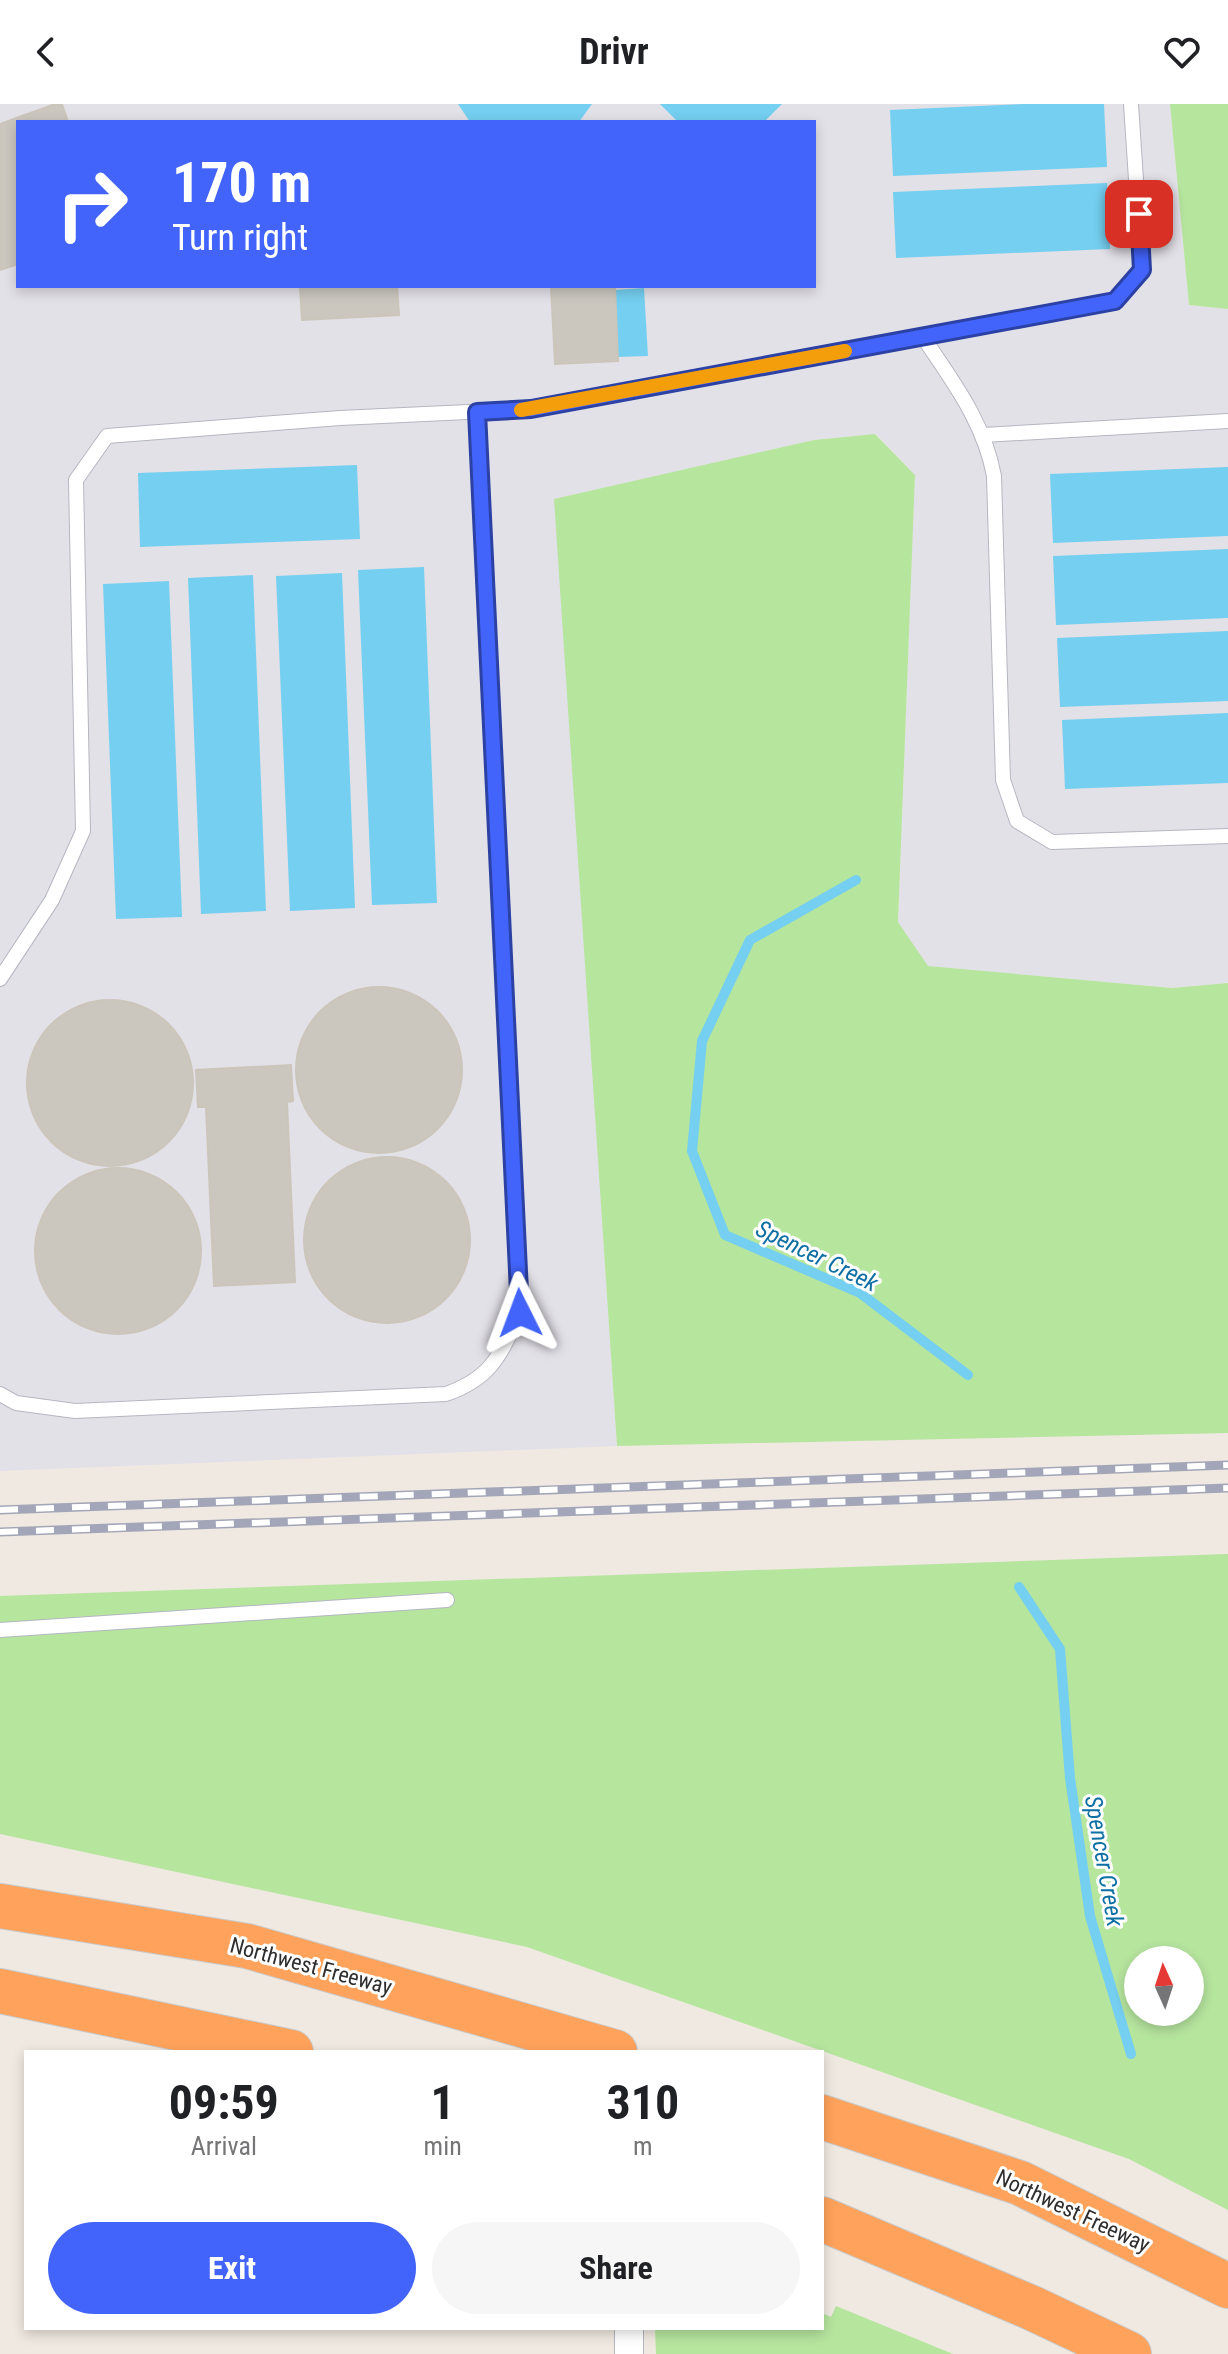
<!DOCTYPE html>
<style>
body{margin:0;font-family:"Roboto Condensed",sans-serif;background:#f6f6f6;color:#202124;height:100vh;display:flex;flex-direction:column;font-size:30px;white-space:nowrap}
*{box-sizing:border-box;margin:0}
p{font-size:26px;color:#757577}
.icon{flex:none;width:44px;height:44px;fill:none;stroke:currentColor;stroke-width:2;stroke-linecap:round;stroke-linejoin:round}
.map{position:relative;flex:1;overflow:hidden}
.panel{position:absolute;left:24px;top:1946px;width:800px;height:280px;display:flex;flex-direction:column;background:#fff;border-radius:0px;box-shadow:0 4px 12px #0003}
.panel>*{flex:none}
.guide{position:absolute;left:16px;top:16px;width:800px;height:168px;border-radius:0px;box-shadow:0 4px 12px #0003;background:#4264fb;color:#fff;overflow:hidden}
.needle{width:52px;rotate:357deg}
.fabs{position:absolute;left:1124px;top:1842px;display:grid;gap:16px}
.fabs a{display:grid;place-items:center;width:80px;height:80px;border-radius:50%;background:#fff;box-shadow:0 4px 12px #0003;font-size:40px}
.pin{position:absolute;display:grid;place-items:center;width:68px;height:68px;color:#fff;margin:-34px;border-radius:16px;box-shadow:0 4px 12px #0006}
.me{position:absolute;width:88px;margin:-44px;rotate:357deg;stroke-linejoin:round;filter:drop-shadow(0 0 6px #0008)}
.turn{display:flex;align-items:center;gap:28px;height:168px;padding:0 24px;font-size:36px}
.turn .icon{width:104px;height:104px;stroke-width:2.5}
.turn b{display:block;font-size:56px;line-height:68px}
.eta{display:flex;justify-content:space-evenly;align-items:center;height:136px;text-align:center}
.eta b{font-size:48px;font-weight:700;line-height:56px}
.cta{display:flex;gap:16px;margin-top:auto;padding:16px 24px}
.cta a{flex:1;height:92px;border-radius:48px;background:#4264fb;color:#fff;font-size:32px;font-weight:700;line-height:92px;text-align:center}
.cta a+a{background:#f6f6f6;color:#202124}
header{display:flex;justify-content:space-between;align-items:center;height:104px;padding:0 24px;background:#fff;font-size:36px;font-weight:700}
.map>svg:first-child{display:block}
.industrial{fill:#e3e1e8;fill-rule:evenodd}
.green{fill:#b6e59e;fill-rule:evenodd}
.water{fill:#75cff0}
.lines{fill:none;stroke-linecap:round;stroke-linejoin:round}
.stream{stroke:#75cff0;stroke-width:10}
.building{fill:#cbc7bf;stroke:#cbc5ba;stroke-width:2}
.service-casing{stroke:#b4b7c1;stroke-width:16}
.minor-casing{stroke:#b4b7c1;stroke-width:30}
.motorway-casing{stroke:#c9c9c9;stroke-width:46}
.service{stroke:#fff;stroke-width:14}
.minor{stroke:#fff;stroke-width:28}
.motorway{stroke:#ffa35c;stroke-width:44}
.rail-casing{stroke:#a3a6b8;stroke-width:9}
.rail{stroke:#fff;stroke-width:6;stroke-dasharray:18;stroke-linecap:butt}
.route-casing{stroke:#2b41a3;stroke-width:20}
.route{stroke:#4264fb;stroke-width:14}
.slow{stroke:#f59e0b;stroke-width:14}
.labels{text-anchor:middle;dominant-baseline:central;stroke-width:6;stroke-linejoin:round;paint-order:stroke}
.street-label{font-size:22px;fill:#2e2e2e;stroke:#fff}
.water-label{font-size:24px;font-style:italic;fill:#0d6fa3;stroke:#fff}
</style>
<header><svg class="icon" aria-label="back" viewBox="0 0 24 24"><path d="M15 5l-7 7 7 7"/></svg>Drivr<svg class="icon" aria-label="heart" viewBox="0 0 24 24"><path d="M12 20l-8-8c-3-5 5-10 8-4 3-6 11-1 8 4z"/></svg></header>
<div class="map">
<svg width="1228" height="2250" viewBox="0 0 1228 2250">
<rect width="100%" height="100%" fill="#efe9e1"/>
<path class="industrial" d="M0,0h1170l19,201 39,4v674l-56,5 -245,-22 -29,-44 17,-447 -39,-41 -62,6 -259,59 62,947 -617,25zM18,18h796v164h-796z"/>
<g class="green">
<path d="M1170,0h58v205l-39,-4z"/>
<path d="M875,330l40,41 -17,447 30,44 244,22 56,-5v450l-611,13 -63,-947 260,-59z"/>
<path d="M1228,1450v656l-99,-51 -602,-212 -527,-113v-238zM1138,1856h52v52h-52z"/>
<path d="M836,2202l117,48h-297l-1,-26h167v-15l9,4z"/>
</g>
<g class="water">
<path d="M458,0h134l-13,18h-109z"/>
<path d="M660,0h122l-18,18h-86z"/>
<path d="M1024,0h80l3,63 -214,9 -3,-66z"/>
<path d="M1107,79l3,66 -214,9 -3,-66z"/>
<path d="M644,184l4,68 -30,1 -3,-67z"/>
<path d="M357,361l3,74 -220,8 -2,-74z"/>
<path d="M1228,363v69l-175,7 -3,-69z"/>
<path d="M1228,445v69l-172,7 -3,-69z"/>
<path d="M424,463l13,336 -65,2 -14,-335z"/>
<path d="M342,469l13,335 -65,3 -14,-335z"/>
<path d="M253,471l13,336 -65,3 -13,-336z"/>
<path d="M169,477l13,336 -66,2 -13,-335z"/>
<path d="M1228,527v70l-168,6 -3,-69z"/>
<path d="M1228,609v70l-163,6 -3,-69z"/>
</g>
<g class="lines">
<g class="stream">
<path d="M856,776l-106,60 -48,101 -10,110 33,84 135,58 108,82"/>
<path d="M1019,1483l41,62 10,129 20,138 41,138"/>
</g>
</g>
<g class="building">
<path d="M55,0h7l6,18h-50v142l-18,6v-146z"/>
<path d="M300,182h97l2,29 -97,5z"/>
<path d="M551,182h64l3,75 -63,3z"/>
<circle cx="379" cy="966" r="83"/>
<circle cx="110" cy="979" r="83"/>
<path d="M291,961l2,36 -6,1 8,180 -81,4 -8,-179h-8l-2,-37z"/>
<circle cx="387" cy="1136" r="83"/>
<circle cx="118" cy="1147" r="83"/>
</g>
<g class="lines">
<g class="service-casing">
<g id="service">
<path d="M923,233c30,45 61,85 71,139l9,304 14,41 35,21 176,-6"/>
<path d="M983,331l245,-14"/>
<path d="M0,875l52,-79 31,-69 -7,-351 31,-44 233,-18 191,-9 584,-108 27,-31 -11,-166"/>
<path d="M0,1290l16,9 59,8 371,-17c46,-16 54,-39 74,-81l-43,-901"/>
<path d="M0,1526l447,-30"/>
</g>
</g>
<g class="minor-casing">
<path id="minor" d="M629,2250v-26"/>
</g>
<g class="motorway-casing">
<g id="motorway">
<path d="M0,1802l247,40 368,106"/>
<path d="M0,1887l291,61"/>
<path d="M822,2013l198,66 208,103"/>
<path d="M822,2115l210,89 97,46"/>
</g>
</g>
<use href="#service" class="service"/>
<use href="#minor" class="minor"/>
<use href="#motorway" class="motorway"/>
<g class="rail-casing">
<g id="rail">
<path d="M0,1406l1228,-45"/>
<path d="M0,1428l1228,-44"/>
</g>
</g>
<use href="#rail" class="rail"/>
</g>
<g class="lines">
<g class="route-casing">
<path id="route" d="M520,1209l-43,-901 54,-3 584,-108 27,-31 -3,-56"/>
</g>
<use href="#route" class="route"/>
<path class="slow" d="M521,306l324,-59"/>
</g>
<g class="labels">
<g class="street-label">
<text transform="translate(311 1862) rotate(15)">Northwest Freeway</text>
<text transform="translate(1073 2107) rotate(25)">Northwest Freeway</text>
</g>
<g class="water-label">
<text transform="translate(817 1152) rotate(26)">Spencer Creek</text>
<text transform="translate(1104 1757) rotate(80)">Spencer Creek</text>
</g>
</g>
</svg>
<div class="fabs">
<a><svg class="needle" viewBox="-14 -14 28 28"><path d="M0-13l5 13h-10z" fill="#e53935"/><path d="M0 13l5-13h-10z" fill="#757577"/></svg></a>
</div>
<div class="pin" style="left:1139px;top:110px;background:#d93025"><svg class="icon" aria-label="arrive" viewBox="0 0 24 24"><path d="M6 21V4h12l-3 4 3 4H6"/></svg></div>
<svg class="me" style="left:520px;top:1209px" viewBox="-20 -20 40 40"><path d="M0-17L14 15 0 8-14 15z" fill="#4264fb" stroke="#fff" stroke-width="4"/></svg>
<div class="guide">
<div class="turn"><svg class="icon" aria-label="right" viewBox="0 0 24 24"><path d="M7 20v-9h11M14 6l5 5-5 5"/></svg><div><b>170 m</b>Turn right</div></div>
</div>
<section class="panel">
<div class="eta">
<div><b>09:59</b><p>Arrival</p></div>
<div><b>1</b><p>min</p></div>
<div><b>310</b><p>m</p></div>
</div>
<div class="cta"><a>Exit</a><a>Share</a></div>
</section>
</div>
